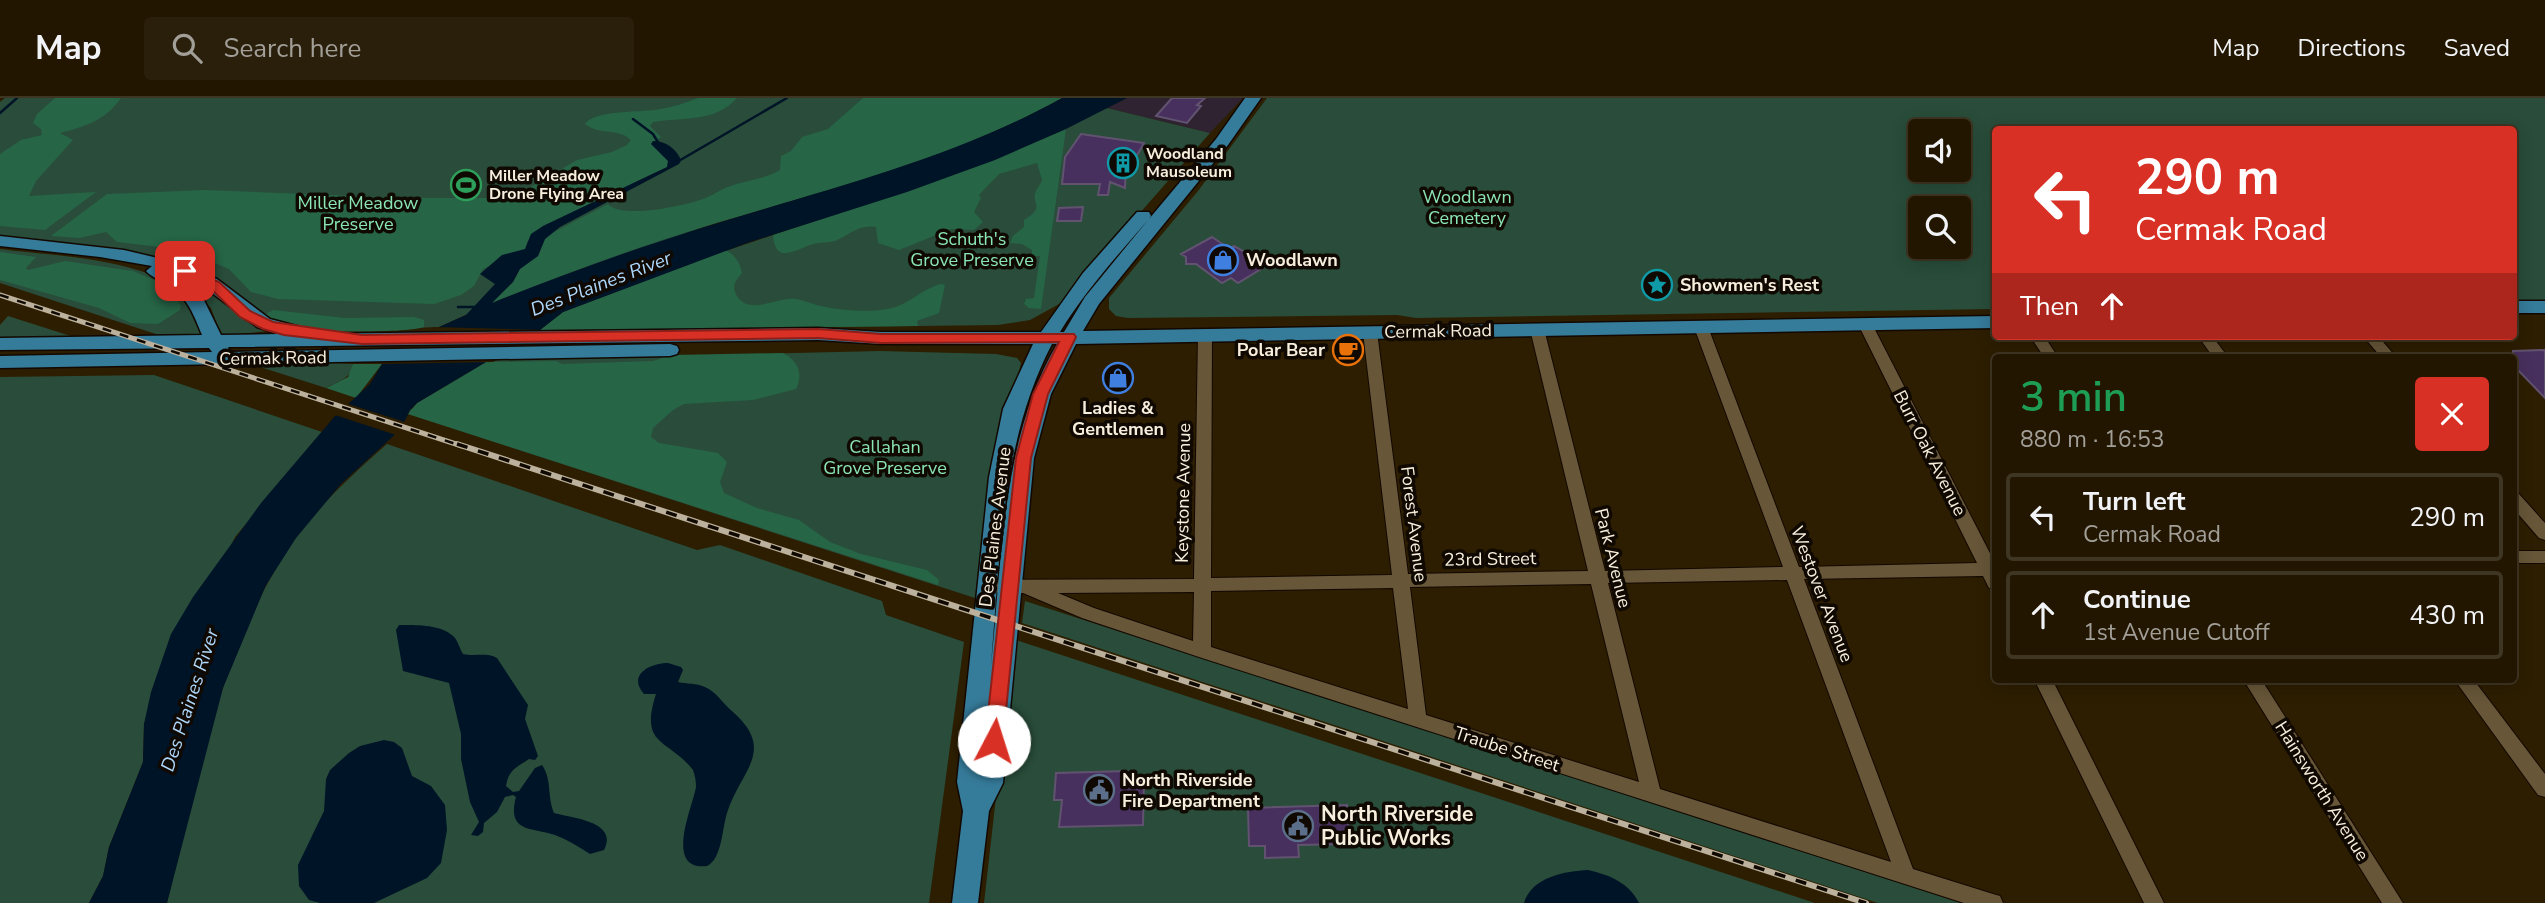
<!DOCTYPE html>
<meta charset="utf-8">
<style>
body{margin:0;font-family:"Nunito Sans",sans-serif;background:#2a1f0b;color:#f1f3f6;height:100vh;display:flex;flex-direction:column;font-size:26px;white-space:nowrap}
*{box-sizing:border-box;margin:0}
p{font-size:23px;color:#a29f99}
.icon{flex:none;width:38px;height:38px;fill:none;stroke:currentColor;stroke-width:2;stroke-linecap:round;stroke-linejoin:round}
.map{position:relative;flex:1;overflow:hidden}
.side{position:absolute;left:1992px;top:256px;width:525px;height:329px;display:flex;flex-direction:column;background:#221601;border-radius:7px;box-shadow:0 4px 18px #0003,0 0 0 2px #3f3523}
.side>*{flex:none}
.guide{position:absolute;left:1992px;top:28px;width:525px;height:214px;border-radius:7px;box-shadow:0 4px 18px #0003,0 0 0 2px #3f3523;background:#d93025;color:#fff;overflow:hidden}
.controls{position:absolute;left:1908px;top:21px;display:grid;gap:14px}
.controls a{display:grid;place-items:center;width:63px;height:63px;border-radius:7px;background:#221601;box-shadow:0 4px 18px #0003,0 0 0 2px #3f3523;font-size:35px}
.pin{position:absolute;display:grid;place-items:center;width:60px;height:60px;color:#fff;margin:-30px;border-radius:14px;box-shadow:0 4px 10px #0006}
.me{position:absolute;width:77px;margin:-38px;rotate:5deg;stroke-linejoin:round;filter:drop-shadow(0 0 5px #0008)}
.turn{display:flex;align-items:center;gap:24px;height:147px;padding:0 28px;font-size:32px}
.turn .icon{width:91px;height:91px;stroke-width:2.5}
.turn b{display:block;font-size:49px;line-height:60px}
.then{display:flex;align-items:center;height:66px;padding:0 28px;background:#0003;gap:14px;font-size:26px}
.round{display:grid;place-items:center;flex:none;width:74px;height:74px;border-radius:7px;background:#2a1f0b}
.summary{display:flex;align-items:center;justify-content:space-between;height:119px;padding:0 28px}
h1{font-size:42px;font-weight:600;line-height:52px;color:#1e9e55}
ul{padding:0;list-style:none}
li{display:flex;align-items:center;gap:21px;height:88px;margin:0 14px 10px;padding:0 14px;border:4px solid #3f3523;border-radius:7px}
li div{flex:1}
li b{display:block;font-size:26px}
li em{font-style:normal}
header{display:flex;align-items:center;gap:42px;box-sizing:border-box;height:98px;padding:0 35px;background:#221601;border-bottom:2px solid #3f3523}
header strong{font-size:33px}
nav{display:flex;gap:38px;margin-inline-start:auto;font-size:24px}
.search{width:490px;height:63px;background:#2a1f0b;display:flex;align-items:center;gap:18px;box-sizing:border-box;padding:0 24px;border-radius:7px;color:#a29f99;font-size:26px}
.map>svg:first-child{display:block}
.industrial{fill:#2f2331}
.green{fill:#294d3a;fill-rule:evenodd}
.forest{fill:#266546}
.water{fill:#001427}
.pier{fill:#2d1e01}
.lines{fill:none;stroke-linecap:round;stroke-linejoin:round}
.stream{stroke:#001427;stroke-width:2.5}
.building{fill:#48305e;stroke:#615370;stroke-width:2}
.minor-casing{stroke:#130800;stroke-width:2}
.major-casing{stroke:#130800;stroke-width:3}
.minor{fill:#675638;fill-rule:evenodd}
.major{fill:#357b9a;fill-rule:evenodd}
.rail-far1-casing{stroke:#bcb19c;stroke-width:5}
.rail-casing{stroke:#bcb19c;stroke-width:6}
.rail-far1{stroke:#100902;stroke-width:2.5;stroke-dasharray:9;stroke-linecap:butt}
.rail{stroke:#100902;stroke-width:3.5;stroke-dasharray:11;stroke-linecap:butt}
.route{fill:#d93025;stroke:#8d1f18;stroke-width:2}
.labels{text-anchor:middle;dominant-baseline:central;stroke-width:7;stroke-linejoin:round;paint-order:stroke}
.far-poi-label{font-size:16px;font-weight:bold;fill:#f8eedd;stroke:#100902;text-anchor:start}
.park-label{font-size:18px;fill:#8be6b5;stroke:#100902}
.poi-label{font-size:18px;font-weight:bold;fill:#f8eedd;stroke:#100902;text-anchor:start}
.street-label{font-size:18px;fill:#f8eedd;stroke:#100902}
.water-label{font-size:19px;font-style:italic;fill:#add7fc;stroke:#100902}
.near-poi-label{font-size:21px;font-weight:bold;fill:#f8eedd;stroke:#100902;text-anchor:start}
</style>
<header>
<strong>Map</strong>
<div class="search"><svg class="icon" aria-label="search" viewBox="0 0 24 24"><circle cx="10" cy="10" r="6"/><path d="M15 15l6 6"/></svg>Search here</div>
<nav><a>Map</a><a>Directions</a><a>Saved</a></nav>
</header>
<div class="map">
<svg width="2545" height="805" viewBox="0 0 2545 805">
<rect width="100%" height="100%" fill="#2d1e01"/>
<path class="industrial" d="M1127,0h116l-33,35 -103,-25z"/>
<g class="green">
<path d="M5,0h1057l-572,206 -51,23 -113,4 -53,-7 -77,-53 -196,-33v-136z"/>
<path d="M1267,0h1278v202l-32,1v-171h-518v179l-579,9 -19,-3 -269,3 -12,-2 -7,-7v-11l89,-107zM1920,33h38v39h-38zM1920,110h38v39h-38z"/>
<path d="M1107,10l103,25 -149,170 -31,17 -32,5 -458,6 153,-69 302,-102z"/>
<path d="M0,151c51,7 156,9 189,51 7,8 10,24 14,35l-38,2 -165,-54z"/>
<path d="M190,179l32,20 23,24 23,10 -47,5 -10,-28 -28,-28z"/>
<path d="M8,218l72,23h-80v-14z"/>
<path d="M880,253l116,3 21,4 4,5 -35,144 -11,91 -567,-184 2,-4 76,-48 14,-2z"/>
<path d="M317,264l36,2c-1,15 -16,17 -27,24l-78,-25z"/>
<path d="M154,277l168,57 -87,105 -91,187 -1,38 -34,85 -6,29 -14,27h-89v-526z"/>
<path d="M387,346l310,106 23,-5 162,56 4,14 78,27 -35,261h-762c30,-123 54,-258 128,-364 26,-36 59,-66 92,-95z"/>
<path d="M1025,503l936,302h-83l-856,-280z"/>
<path d="M1010,540l805,265h-831l17,-150z"/>
</g>
<g class="forest">
<path d="M55,0h66c-15,22 -37,29 -61,35l13,7 -37,41 -7,15 67,-4 -51,38 -45,-4v-72l21,-14 21,-5 -1,-6 -8,-6 4,-9z"/>
<path d="M698,0h39c-22,25 -55,19 -84,24l-3,4 11,11 -10,7 17,17 -1,6 -124,59 -16,16 -1,7 -43,20 -9,17 -13,9 -27,9 -156,-5 -27,-7 -22,-23 -19,-8 -50,-14 -43,-5 -11,-10 -27,6 -28,-2 56,-42 98,-4 199,8h108l65,-38 35,-8 15,-7 4,-5c-12,-12 -33,-5 -46,-16 10,-15 58,-11 75,-15 13,-2 26,-6 38,-11z"/>
<path d="M863,0h199c-105,59 -227,90 -342,124 -78,23 -155,51 -230,82l23,-22 7,-13 18,-13 7,-17 7,-6 56,-29c14,16 82,1 100,-7 7,-3 13,-8 20,-10 17,-7 35,-7 52,-17l1,-14 10,-5 11,-14 26,-8z"/>
<path d="M1066,31l-25,180 -12,-1 -5,-4 2,-5 8,-1 6,-42h-8v-6l-10,-6 -12,-1 3,-7 11,-9v-7c23,-14 6,-16 12,-29 2,-4 5,-7 6,-11l-5,-17 -38,11 -20,21 2,3 -7,14 9,10 -9,8 -23,-1 -52,21 -21,-7 -2,-16c-18,-3 -26,8 -41,14 -7,2 -15,1 -22,3 -18,6 -38,21 -40,-9 99,-32 197,-64 293,-106z"/>
<path d="M726,152c10,6 14,13 16,23 -5,6 -10,11 -7,19 10,26 42,5 60,7 9,1 17,5 26,7 18,4 47,7 66,3 21,-3 34,-20 54,-25l4,1 -6,28 -22,8 1,5 -378,4 23,-18z"/>
<path d="M0,154l36,5 -10,11 2,2 37,-9 68,10 28,12 20,22 -1,5 -22,14 -28,-1 -31,-15 -99,-28z"/>
<path d="M273,212l72,8 69,-1 10,3v7c-19,7 -135,6 -152,-4 -3,-2 -5,-5 -8,-8z"/>
<path d="M783,255c14,7 21,20 13,36l-43,11 -69,4 -11,6 -20,18 -2,9 8,6 59,10 9,9 -7,20 4,11 33,15 42,12 31,22 31,12 66,16 12,10 -1,5 -530,-171 9,-11 69,-41 70,-1 6,3 91,-3 18,-6z"/>
<path d="M353,266h29l-26,34 -30,-10 22,-11z"/>
</g>
<g class="water">
<path d="M1062,0h65l-61,31 -71,31 -88,32 -160,51 -184,69 -23,18 -123,73 -7,7 -9,19 -60,55 -45,54 -30,47 -43,103 -56,215h-78l14,-27 6,-29 34,-85 1,-38 7,-32 20,-58 22,-37 68,-94 74,-87 35,-32 12,-20 57,-37 27,-12 29,-31 -15,-10 22,-19 23,-6 6,-15 12,-8 124,-59 1,-6 -17,-17 2,-3c12,0 23,7 28,19l-2,4 -119,63 -15,12 -7,17 -18,13 -7,13 -21,21c74,-30 150,-57 226,-80 116,-36 238,-66 344,-125z"/>
<path d="M399,527c17,0 44,-1 56,13 3,4 5,11 8,16 12,3 23,-2 34,4l31,47 -3,14 13,37 -3,4 -6,-1c-13,9 -20,10 -23,27l7,6 6,-1 16,-23 7,-3c10,14 5,31 12,48 17,5 65,8 50,37l-14,4c-11,-7 -22,-14 -35,-19 -21,-8 -49,-1 -39,-38l-3,-2 -8,2 -8,15 -13,11 -1,9 -5,4 -7,-1 8,-13 -9,-20 -9,-43v-25l-12,-51 -46,-12 -7,-41z"/>
<path d="M668,565l13,4 2,3 -5,12c9,2 18,1 27,5 12,5 18,17 28,25 44,39 7,59 -6,101 -5,16 -5,46 -20,53 -44,5 -14,-60 -11,-79 0,-6 -1,-11 -3,-17 -25,-32 -54,-23 -37,-76h-12c-17,-19 6,-31 24,-31z"/>
<path d="M384,642l10,2 8,6 10,28 19,10 14,19 2,25 -6,33 -14,15 -53,25h-54l-11,-3 -10,-14 -1,-21 26,-54 2,-32 4,-9 19,-17 11,-7z"/>
<path d="M1588,772c22,5 41,13 51,33h-115c7,-26 42,-32 64,-33z"/>
</g>
<g class="pier">
<path d="M433,229l109,3 -49,32 -115,2z"/>
<path d="M345,305l63,20 -9,13 -67,-22z"/>
</g>
<g class="lines">
<g class="stream">
<path d="M0,15l17,-15"/>
<path d="M633,21l20,15 6,10"/>
<path d="M677,64l110,-64"/>
<path d="M458,209h19"/>
</g>
</g>
<g class="building">
<path d="M1172,0h33l-8,7 4,1 -14,17 -31,-7z"/>
<path d="M1081,36l63,9 -13,23h-5l-1,22 -15,-6 -2,13h-10l2,-11h-38l3,-27z"/>
<path d="M1083,109l-2,14h-24l2,-13z"/>
<path d="M1212,139l18,12 4,-3 28,16 -7,3 6,4 -23,14 -7,-5 -9,5 -26,-19h-10v-7l-5,-3z"/>
<path d="M2545,252v48l-29,-30h-3v-17z"/>
<path d="M1127,673v10l17,-1 -1,45 -84,2 3,-27h-8l2,-27z"/>
<path d="M1347,707l3,39 -52,1 1,12 -34,1v-12h-16l-1,-38z"/>
</g>
<g class="lines">
<g class="minor-casing">
<g id="minor">
<path d="M1865,222l7,4 123,239v26l-6,-1 -6,-12 -179,3 109,290 80,25 7,2 3,7h-39l-762,-245 -120,-40 -59,-25 -37,-1 -6,-1 -2,-5 2,-5 6,-1 208,-1 4,-244 7,-5 7,5 -1,243 181,-3 -29,-243 7,-5 7,5 31,242 180,-3 -58,-242 7,-5 7,5 61,242 178,-4 -89,-240 7,-4 7,4 91,240 178,-4 -119,-239zM1787,482l104,282 -231,-73 -52,-206zM1591,486l48,198 -213,-67 -16,-128zM1393,490l15,121 -197,-62v-56zM1194,494l-1,49 -99,-33 -36,-15z"/>
<path d="M2030,238h14l14,21h-14z"/>
<path d="M2198,238h14l16,21h-15z"/>
<path d="M2363,238h15l18,21h-15z"/>
<path d="M2513,394l6,2 26,29v17l-6,-2 -26,-30z"/>
<rect x="2513" y="453" width="32" height="12"/>
<path d="M2034,581h18l112,224h-20z"/>
<path d="M2243,581h18l142,224h-21z"/>
<path d="M2454,581h19l72,95v23l-7,-2z"/>
</g>
</g>
<g class="major-casing">
<g id="major">
<path d="M1245,0h16l-33,47 -129,159 -16,27 912,-15v12l-919,16 -25,50 -17,64 -31,325 -14,28 -11,92h-26l11,-92 -6,-29 32,-305 14,-68 30,-65h-152l-63,-4 -590,7 2,5 440,-8 7,2 2,4 -2,4 -7,2 -670,12v-12l212,-4 -3,-4 -209,2v-12l202,-3c-8,-19 -13,-35 -31,-48 -8,-6 -19,-9 -25,-16l6,-5 -52,-9 -100,-11v-10l124,14 55,13 38,16 53,40 34,9 1,6 513,-6 63,4h160l42,-59 54,-61h12l2,4 -2,3 67,-80zM1148,122l-63,77 -21,35h-4c25,-41 57,-76 88,-112zM173,175l31,14 53,40 21,7 -57,1 -19,-39zM1052,246h5c-55,93 -55,215 -66,321 9,-108 10,-224 61,-321z"/>
<rect x="2513" y="203" width="32" height="12"/>
</g>
</g>
<use href="#minor" class="minor"/>
<use href="#major" class="major"/>
<g class="rail-far1-casing">
<path id="rail-far1" d="M0,197l462,151"/>
</g>
<g class="rail-casing">
<path id="rail" d="M457,346l1409,459"/>
</g>
<use href="#rail-far1" class="rail-far1"/>
<use href="#rail" class="rail"/>
</g>
<path class="route" d="M185,169l34,15 31,29 23,11 89,13 456,-6 63,5h193l2,3 -28,57 -17,64 -28,283 -2,5 -7,2 -6,-2 -3,-5 31,-283 17,-64 26,-52 -178,1 -63,-5 -456,6 -78,-9 -21,-6 -23,-12 -30,-29 -30,-14 -2,-3z"/>
<defs>
<g id="building-ring" transform="scale(1.575)"><circle r="9.5" fill="#100902" stroke="#0f9aa8" stroke-width="1.5"/><path d="M-4-6H4V6H1V3H-1V6H-4ZM-2.5-4.3h1.7v1.8h-1.7ZM.8-4.3h1.7v1.8H.8ZM-2.5-1h1.7V.8h-1.7ZM.8-1h1.7V.8H.8Z" fill="#0f9aa8"/></g>
<g id="stadium-ring" transform="scale(1.575)"><circle r="9.5" fill="#100902" stroke="#2e9e5b" stroke-width="1.5"/><path d="M0-5a6.5 5 0 1 0 0 10a6.5 5 0 1 0 0-10ZM-3.5-1.8h7v3.6h-7Z" fill="#2e9e5b"/></g>
<g id="shop-ring" transform="scale(1.575)"><circle r="9.5" fill="#100902" stroke="#3f7fe0" stroke-width="1.5"/><path d="M-5-2.5h2.3a2.7 3.5 0 0 1 5.4 0H5L5.5 6h-11ZM-1.5-2.5h3a1.5 2.3 0 0 0-3 0Z" fill="#3f7fe0"/></g>
<g id="sight-ring" transform="scale(1.575)"><circle r="9.5" fill="#100902" stroke="#0f9aa8" stroke-width="1.5"/><path d="M0-6L1.8-2.2L6-1.7L2.9 1.2L3.7 5.4L0 3.3L-3.7 5.4L-2.9 1.2L-6-1.7L-1.8-2.2Z" fill="#0f9aa8"/></g>
<g id="cafe-ring" transform="scale(1.575)"><circle r="9.5" fill="#100902" stroke="#e8710a" stroke-width="1.5"/><path d="M-5.5-4.5H6V0H3Q3 3.5 0 3.5H-2.5Q-5.5 3.5-5.5 0ZM3-3.2v2h1.7v-2ZM-6 4.5H4V6H-6Z" fill="#e8710a"/></g>
<g id="civic-ring" transform="scale(1.575)"><circle r="9.5" fill="#100902" stroke="#5c6f8a" stroke-width="1.5"/><path d="M-.6-6.5H3V-4.5H.6V-3L4-1V1h2V6H-6V1h2V-1L-.6-3ZM-1.2 2.5V6h2.4V2.5Z" fill="#5c6f8a"/></g>
</defs>
<g fill-rule="evenodd">
<use href="#building-ring" x="1123" y="65"/>
<use href="#stadium-ring" x="466" y="87"/>
<use href="#shop-ring" x="1223" y="162"/>
<use href="#sight-ring" x="1657" y="187"/>
<use href="#cafe-ring" x="1348" y="252"/>
<use href="#shop-ring" x="1118" y="280"/>
<use href="#civic-ring" x="1099" y="692"/>
<use href="#civic-ring" x="1298" y="728"/>
</g>
<g class="labels">
<g class="far-poi-label">
<text x="1146" y="56">Woodland<tspan x="1146" dy="18">Mausoleum</tspan></text>
<text x="489" y="78">Miller Meadow<tspan x="489" dy="18">Drone Flying Area</tspan></text>
</g>
<g class="park-label">
<text x="1467" y="99">Woodlawn<tspan x="1467" dy="21">Cemetery</tspan></text>
<text x="358" y="105">Miller Meadow<tspan x="358" dy="21">Preserve</tspan></text>
<text x="972" y="141">Schuth's<tspan x="972" dy="21">Grove Preserve</tspan></text>
<text x="885" y="349">Callahan<tspan x="885" dy="21">Grove Preserve</tspan></text>
</g>
<g class="poi-label">
<text x="1246" y="162">Woodlawn</text>
<text x="1680" y="187">Showmen's Rest</text>
<text x="1325" y="252" text-anchor="end">Polar Bear</text>
<text x="1118" y="310" text-anchor="middle">Ladies &amp;<tspan x="1118" dy="21">Gentlemen</tspan></text>
<text x="1122" y="682">North Riverside<tspan x="1122" dy="21">Fire Department</tspan></text>
</g>
<g class="street-label">
<text transform="translate(1438 233) rotate(-1)">Cermak Road</text>
<text transform="translate(273 260) rotate(-1)">Cermak Road</text>
<text transform="translate(1930 355) rotate(63)">Burr Oak Avenue</text>
<text transform="translate(1183 395) rotate(-89)">Keystone Avenue</text>
<text transform="translate(1414 426) rotate(83)">Forest Avenue</text>
<text transform="translate(995 429) rotate(-83)">Des Plaines Avenue</text>
<text transform="translate(1613 460) rotate(76)">Park Avenue</text>
<text transform="translate(1490 461) rotate(-1)">23rd Street</text>
<text transform="translate(1822 496) rotate(69)">Westover Avenue</text>
<text transform="translate(1507 651) rotate(18)">Traube Street</text>
<text transform="translate(2322 693) rotate(58)">Hainsworth Avenue</text>
</g>
<g class="water-label">
<text transform="translate(601 186) rotate(-21)">Des Plaines River</text>
<text transform="translate(190 602) rotate(-72)">Des Plaines River</text>
</g>
<g class="near-poi-label">
<text x="1321" y="716">North Riverside<tspan x="1321" dy="24">Public Works</tspan></text>
</g>
</g>
</svg>
<div class="controls">
<a><svg class="icon" aria-label="sound" viewBox="0 0 24 24"><path d="M4 9h4l5-4v14l-5-4H4zM17 9q2 3 0 6"/></svg></a>
<a><svg class="icon" aria-label="search" viewBox="0 0 24 24"><circle cx="10" cy="10" r="6"/><path d="M15 15l6 6"/></svg></a>
</div>
<div class="pin" style="left:185px;top:173px;background:#d93025"><svg class="icon" aria-label="arrive" viewBox="0 0 24 24"><path d="M6 21V4h12l-3 4 3 4H6"/></svg></div>
<svg class="me" style="left:994px;top:643px" viewBox="-20 -20 40 40"><circle r="19" fill="#fff"/><path d="M0-13L10 11 0 6-10 11z" fill="#d93025"/></svg>
<div class="guide">
<div class="turn"><svg class="icon" aria-label="left" viewBox="0 0 24 24"><path d="M17 20v-9H6M10 6l-5 5 5 5"/></svg><div><b>290 m</b>Cermak Road</div></div>
<div class="then">Then<svg class="icon" aria-label="ahead" viewBox="0 0 24 24"><path d="M12 20V5M6 11l6-6 6 6"/></svg></div>
</div>
<section class="side">
<div class="summary"><div><h1>3 min</h1><p>880 m · 16:53</p></div><a class="round" style="background:#d93025;color:#fff"><svg class="icon" aria-label="close" viewBox="0 0 24 24"><path d="M6 6l12 12M18 6L6 18"/></svg></a></div>
<ul>
<li><svg class="icon" aria-label="left" viewBox="0 0 24 24"><path d="M17 20v-9H6M10 6l-5 5 5 5"/></svg><div><b>Turn left</b><p>Cermak Road</p></div><em>290 m</em></li>
<li><svg class="icon" aria-label="ahead" viewBox="0 0 24 24"><path d="M12 20V5M6 11l6-6 6 6"/></svg><div><b>Continue</b><p>1st Avenue Cutoff</p></div><em>430 m</em></li>
</ul>
</section>
</div>
